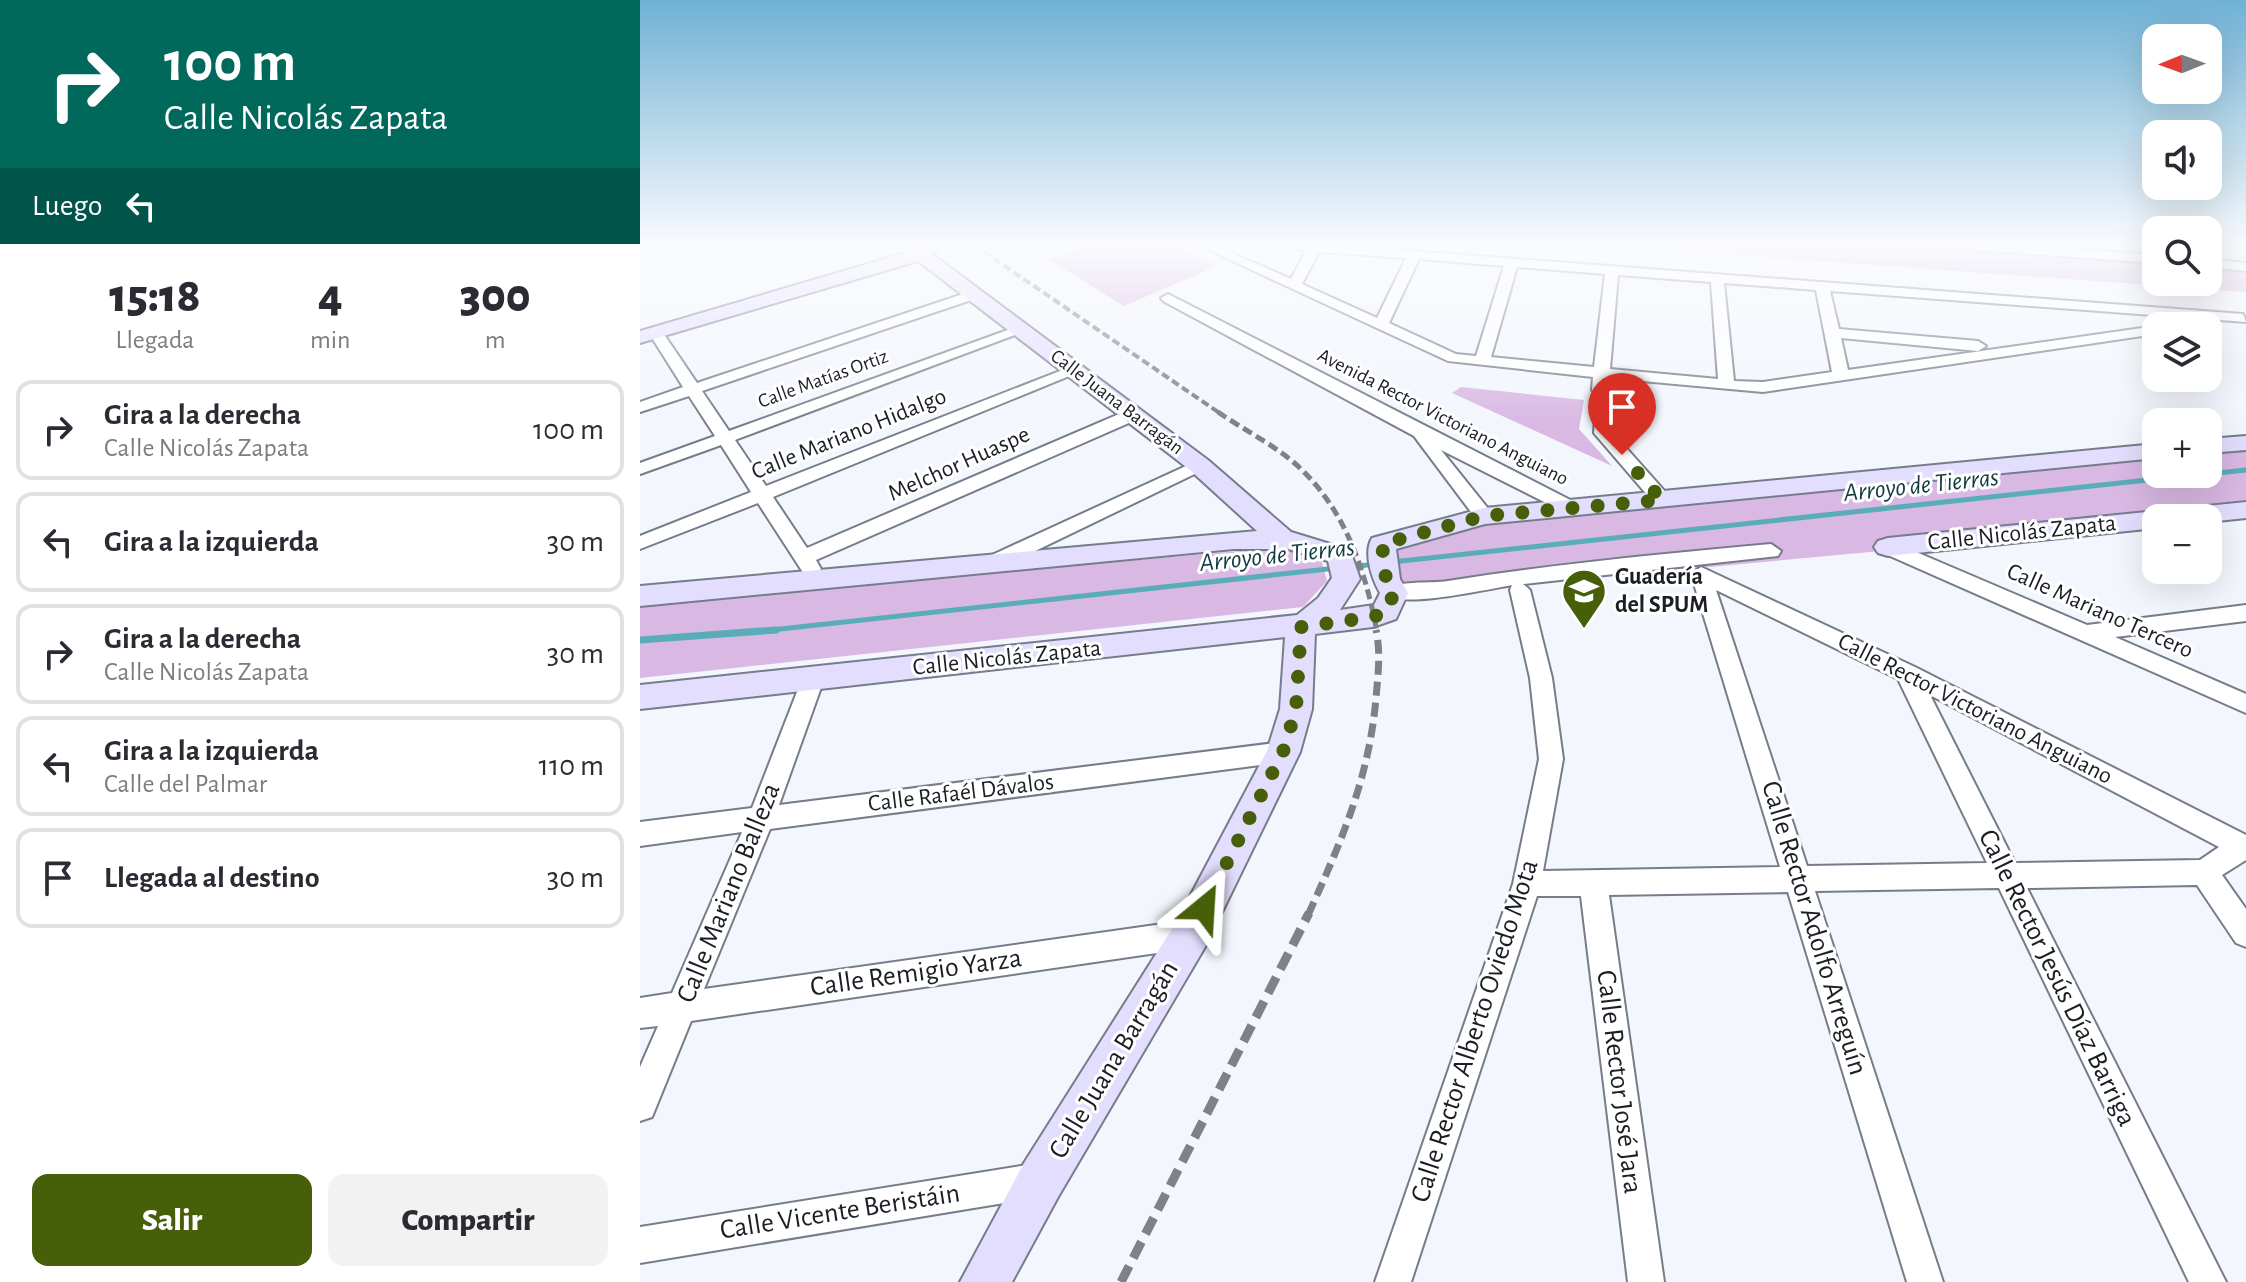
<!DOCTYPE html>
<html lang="es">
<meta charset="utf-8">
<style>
body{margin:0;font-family:"Alegreya Sans",sans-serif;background:#f2f2f3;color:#2b2b33;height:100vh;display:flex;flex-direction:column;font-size:30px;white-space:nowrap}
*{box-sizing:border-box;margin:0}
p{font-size:26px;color:#7c7c81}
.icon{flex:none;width:44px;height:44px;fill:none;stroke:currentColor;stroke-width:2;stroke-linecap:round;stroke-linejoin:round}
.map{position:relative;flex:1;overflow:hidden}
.sheet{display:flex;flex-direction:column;background:#fff;width:640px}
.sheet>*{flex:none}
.hud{background:#00695c;color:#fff;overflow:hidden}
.needle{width:52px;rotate:269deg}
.fabs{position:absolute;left:1502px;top:24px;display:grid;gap:16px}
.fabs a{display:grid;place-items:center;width:80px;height:80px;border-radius:16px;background:#fff;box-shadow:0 8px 32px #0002;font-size:40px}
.pin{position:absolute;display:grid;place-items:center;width:68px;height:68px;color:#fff;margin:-82px -34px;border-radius:50% 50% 50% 0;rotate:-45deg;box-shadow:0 0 8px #0007}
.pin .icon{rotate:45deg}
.me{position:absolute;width:88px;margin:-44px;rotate:27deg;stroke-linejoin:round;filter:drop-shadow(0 0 6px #0008)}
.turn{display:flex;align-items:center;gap:28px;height:168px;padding:0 32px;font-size:36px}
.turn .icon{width:104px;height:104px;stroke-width:2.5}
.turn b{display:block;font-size:56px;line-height:68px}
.then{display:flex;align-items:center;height:76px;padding:0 32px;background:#0003;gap:16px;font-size:30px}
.eta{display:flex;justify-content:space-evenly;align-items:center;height:136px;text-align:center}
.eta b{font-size:48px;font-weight:800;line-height:56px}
.primary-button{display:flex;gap:16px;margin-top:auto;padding:16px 32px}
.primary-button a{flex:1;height:92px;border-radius:16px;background:#485f09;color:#fff;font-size:32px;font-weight:800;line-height:92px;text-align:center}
.primary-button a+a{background:#f2f2f3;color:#2b2b33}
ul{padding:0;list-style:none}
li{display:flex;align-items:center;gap:24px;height:100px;margin:0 16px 12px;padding:0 16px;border:4px solid #e1e1e2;border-radius:16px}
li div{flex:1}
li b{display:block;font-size:30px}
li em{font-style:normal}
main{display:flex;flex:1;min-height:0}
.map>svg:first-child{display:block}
.green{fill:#d9b8e3}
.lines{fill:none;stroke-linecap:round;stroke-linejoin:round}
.stream-far1{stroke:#59adb9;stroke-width:5}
.stream{stroke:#59adb9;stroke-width:7}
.street-casing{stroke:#757d8b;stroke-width:4}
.secondary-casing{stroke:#757d8b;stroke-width:4}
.street{fill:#fff;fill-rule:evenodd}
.secondary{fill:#e4defe;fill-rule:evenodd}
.rail-far3{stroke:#7e8187;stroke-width:4;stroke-dasharray:8 4;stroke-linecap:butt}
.rail-far2{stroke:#7e8187;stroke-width:5;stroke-dasharray:10 5;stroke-linecap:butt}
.rail-far1{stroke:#7e8187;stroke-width:7;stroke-dasharray:14 7;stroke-linecap:butt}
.rail{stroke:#7e8187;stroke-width:9;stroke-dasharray:18 9;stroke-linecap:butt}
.route{stroke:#485f09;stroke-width:14;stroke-dasharray:0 25.2}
.labels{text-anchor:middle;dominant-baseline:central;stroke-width:6;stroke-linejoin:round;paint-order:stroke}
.far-street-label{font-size:20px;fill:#1b1f24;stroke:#fff}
.street-label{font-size:24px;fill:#1b1f24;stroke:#fff}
.poi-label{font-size:24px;font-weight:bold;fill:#1b1f24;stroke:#fff;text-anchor:start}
.water-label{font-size:26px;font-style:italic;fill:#123a40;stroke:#fff}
.near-street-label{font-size:28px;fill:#1b1f24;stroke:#fff}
</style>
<main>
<section class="sheet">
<div class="hud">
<div class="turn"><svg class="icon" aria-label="right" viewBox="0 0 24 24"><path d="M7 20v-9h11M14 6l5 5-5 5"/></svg><div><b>100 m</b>Calle Nicolás Zapata</div></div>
<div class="then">Luego<svg class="icon" aria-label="left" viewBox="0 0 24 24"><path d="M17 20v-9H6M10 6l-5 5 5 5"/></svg></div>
</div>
<div class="eta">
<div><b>15:18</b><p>Llegada</p></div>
<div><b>4</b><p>min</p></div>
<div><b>300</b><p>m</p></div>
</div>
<ul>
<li><svg class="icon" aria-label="right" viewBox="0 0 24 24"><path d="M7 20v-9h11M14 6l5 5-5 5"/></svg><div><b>Gira a la derecha</b><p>Calle Nicolás Zapata</p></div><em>100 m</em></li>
<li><svg class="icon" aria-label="left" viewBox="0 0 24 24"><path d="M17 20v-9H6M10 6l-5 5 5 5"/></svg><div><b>Gira a la izquierda</b></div><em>30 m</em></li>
<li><svg class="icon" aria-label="right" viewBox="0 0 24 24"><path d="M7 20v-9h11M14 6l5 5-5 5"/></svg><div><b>Gira a la derecha</b><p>Calle Nicolás Zapata</p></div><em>30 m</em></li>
<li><svg class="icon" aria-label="left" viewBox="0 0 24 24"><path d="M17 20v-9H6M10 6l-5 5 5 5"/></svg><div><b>Gira a la izquierda</b><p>Calle del Palmar</p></div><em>110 m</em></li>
<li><svg class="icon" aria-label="arrive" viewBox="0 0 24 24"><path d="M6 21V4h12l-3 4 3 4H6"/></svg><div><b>Llegada al destino</b></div><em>30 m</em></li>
</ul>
<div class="primary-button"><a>Salir</a><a>Compartir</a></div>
</section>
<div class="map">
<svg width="1606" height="1282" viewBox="0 0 1606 1282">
<rect width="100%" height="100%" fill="#f3f6fd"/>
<g class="green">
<path d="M451,245h86l40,21 -93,40 -76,-47z"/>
<path d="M957,245h318l241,17v20h52v-15l38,3v22z"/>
<path d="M821,387l123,13 -5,29 33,37 -160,-73z"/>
<path d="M1606,447v53l-359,38 -6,13 -193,18 -8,5 -16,-8 -257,24 -20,-21 4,-20 92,-26 673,-67v18h52v-23z"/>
<path d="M636,548l45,11 6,22 -24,26 -663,71v-75z"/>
</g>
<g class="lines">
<g class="stream-far1">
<path d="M1568,474l38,-4"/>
<path d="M752,562l811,-88"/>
<path d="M708,567l29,-3"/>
<path d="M113,632l584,-64"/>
</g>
<path class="stream" d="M0,640l136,-10"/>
<g class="street-casing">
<g id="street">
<path d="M558,245h16l77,34 15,-28 -30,-6h56l911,69 3,8 -416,-31 9,38 139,12 8,5 -8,5 -137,-13 7,32 308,-44h2l-2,8 -393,58 -154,-14 -1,12 -8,5 -8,-5 1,-13 -145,-16zM679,252l87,6 -29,60 -75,-34zM779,259l85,7 -28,90 -20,-2 -67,-31zM877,267l88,7 -11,93 -103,-10zM978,275l93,7 7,97 -108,-10zM1084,283l92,7 16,82 -69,10 -29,-1z"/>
<path d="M1316,245h58l142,10v8l-194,-14z"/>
<path d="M1568,259l38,4v8l-38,-4z"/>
<path d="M335,290l5,1v6l-278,94 27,40 287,-104 12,3 -293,110 31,46 304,-119 14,3 -311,127 34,51 319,-137h12v8l-322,141 5,9 -10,7 -7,-2 -46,-71 -118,46v-13l111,-44 -30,-47 -81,29v-11l75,-27 -26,-40 -49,16v-10l43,-15 -34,-54 2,-3h10l36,53z"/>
<path d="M528,294l410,210 2,4 -9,6 -7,-2 -123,-62 53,66 -3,4h-14l-63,-84 -251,-135 -2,-3z"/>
<path d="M964,397l8,5v30l57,64v8h-14l-61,-71 2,-31z"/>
<path d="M559,460l9,5 -3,4 -199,96 -7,2 -10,-7 3,-5z"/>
<path d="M1248,540l199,85 159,-20v16l-131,16 131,57v19l-365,-161 -3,-5 3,-5z"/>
<path d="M1131,544l10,7 -3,5 -255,28 7,6 22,88 11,81 -20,112 237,-4 -89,-293 10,-7 214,100 331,168v25l-24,15 24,34v38l-10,-4 -39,-58 -170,3 199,394h-37l-190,-394 -184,3 128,391h-36l-119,-390 -179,3 55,387h-36l-47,-386h-44l-126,386h-36l138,-398 26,-125 -9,-81 -20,-88 2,-5c-22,4 -117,25 -128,8 8,-14 48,-9 64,-12 107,-17 214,-27 323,-37zM1076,590l182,89 89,184 -180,3zM1290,695l289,152 -19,13 -185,3z"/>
<path d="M173,670l8,3 3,6 -45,126 504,-63 9,3 3,7 -3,7 -9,3 -513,67 -66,160 487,-69 10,4 4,10 -4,10 -10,4 -500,73 -39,96 -12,4v-54l18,-41 -18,2v-30l32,-5 70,-161 -102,14v-24l112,-14 50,-129 3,-6z"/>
<path d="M400,1163l12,5 5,12 -5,12 -12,5 -400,66v-36z"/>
</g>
</g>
<g class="secondary-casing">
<g id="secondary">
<path d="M282,245h20l-10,9 276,206 83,72 59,18 10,29 -20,31 34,-5 6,-12c-8,-14 -17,-40 -8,-55l112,-30 672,-64v14l-671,66 -89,25 4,30 8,14 -12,26 -23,8 -58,7 -3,75 -12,43 -95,195 -147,250 -46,85h-52l64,-119 153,-242 90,-170 13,-42 5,-72 -645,72v-24l657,-70 21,-17 14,-20 -4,-17 -40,-12h-54l-594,57v-20l617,-55 -67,-61 -272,-209 -278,82v-12l275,-81z"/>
<path d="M1606,436v14l-38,3v-14z"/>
<path d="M1606,502v16l-38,4v-4h-52v10l-268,28 -10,-3 -4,-6 4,-6 10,-3z"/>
</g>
</g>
<use href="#street" class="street"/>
<use href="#secondary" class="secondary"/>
<path class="rail-far3" d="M334,245l247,169"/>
<path class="rail-far2" d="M578,412c27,19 63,36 86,60 43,43 62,101 73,160"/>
<path class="rail-far1" d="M668,915c33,-73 61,-136 68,-217 2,-24 5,-45 0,-68"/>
<path class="rail" d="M481,1282l188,-369"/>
</g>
<linearGradient id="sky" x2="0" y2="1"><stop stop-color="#6fb1d5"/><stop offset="0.58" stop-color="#fafbfe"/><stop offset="1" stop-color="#fafbfe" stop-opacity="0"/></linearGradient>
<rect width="1606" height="424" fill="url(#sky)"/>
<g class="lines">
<path class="route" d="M564,908l79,-156 13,-43 5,-82 72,-10 13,-5 8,-19 -8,-14 -4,-35 102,-28 178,-16 -40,-45"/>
</g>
<defs>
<g id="school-pin" transform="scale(2.3)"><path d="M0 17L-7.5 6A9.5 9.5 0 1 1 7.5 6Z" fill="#485f09" stroke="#fff"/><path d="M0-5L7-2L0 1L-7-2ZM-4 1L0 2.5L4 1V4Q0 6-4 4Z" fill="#fff"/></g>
</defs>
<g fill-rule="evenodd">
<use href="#school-pin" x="944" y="591"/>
</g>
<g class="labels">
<g class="far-street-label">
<text transform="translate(183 379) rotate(-20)">Calle Matías Ortiz</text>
<text transform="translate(477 402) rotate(37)">Calle Juana Barragán</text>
<text transform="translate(803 417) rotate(27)">Avenida Rector Victoriano Anguiano</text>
</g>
<g class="street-label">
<text transform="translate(209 434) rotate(-22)">Calle Mariano Hidalgo</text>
<text transform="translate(319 464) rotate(-24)">Melchor Huaspe</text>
<text transform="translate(1382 533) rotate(-6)">Calle Nicolás Zapata</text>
<text transform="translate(1460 611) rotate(24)">Calle Mariano Tercero</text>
<text transform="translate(367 658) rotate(-6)">Calle Nicolás Zapata</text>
<text transform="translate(1335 709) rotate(27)">Calle Rector Victoriano Anguiano</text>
<text transform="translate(321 793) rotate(-7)">Calle Rafaél Dávalos</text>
</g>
<g class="poi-label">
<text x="975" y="577">Guadería<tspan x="975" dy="28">del SPUM</tspan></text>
</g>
<g class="water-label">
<text transform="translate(1281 485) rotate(-6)">Arroyo de Tierras</text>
<text transform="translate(637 555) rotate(-6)">Arroyo de Tierras</text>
</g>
<g class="near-street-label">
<text transform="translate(89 893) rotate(-68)">Calle Mariano Balleza</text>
<text transform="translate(1174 928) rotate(73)">Calle Rector Adolfo Arreguín</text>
<text transform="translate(276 973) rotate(-8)">Calle Remigio Yarza</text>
<text transform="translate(1417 978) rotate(64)">Calle Rector Jesús Díaz Barriga</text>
<text transform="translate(835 1031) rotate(-72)">Calle Rector Alberto Oviedo Mota</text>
<text transform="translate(474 1060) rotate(-59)">Calle Juana Barragán</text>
<text transform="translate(979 1082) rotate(83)">Calle Rector José Jara</text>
<text transform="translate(200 1212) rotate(-9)">Calle Vicente Beristáin</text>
</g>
</g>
</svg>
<div class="fabs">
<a><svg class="needle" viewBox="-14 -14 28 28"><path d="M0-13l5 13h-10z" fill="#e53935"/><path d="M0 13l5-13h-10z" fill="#7c7c81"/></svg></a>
<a><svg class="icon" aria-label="sound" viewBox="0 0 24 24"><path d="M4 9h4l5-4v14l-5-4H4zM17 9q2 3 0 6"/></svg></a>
<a><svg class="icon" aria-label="search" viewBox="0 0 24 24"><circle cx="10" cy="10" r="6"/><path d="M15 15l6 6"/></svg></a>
<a><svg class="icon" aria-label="layers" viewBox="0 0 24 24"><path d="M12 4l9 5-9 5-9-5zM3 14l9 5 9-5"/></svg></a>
<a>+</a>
<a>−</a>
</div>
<div class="pin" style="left:982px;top:455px;background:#d93025"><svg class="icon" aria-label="arrive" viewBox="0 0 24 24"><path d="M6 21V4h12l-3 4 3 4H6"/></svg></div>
<svg class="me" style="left:564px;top:908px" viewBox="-20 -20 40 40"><path d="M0-17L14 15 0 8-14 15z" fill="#485f09" stroke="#fff" stroke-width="4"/></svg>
</div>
</main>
